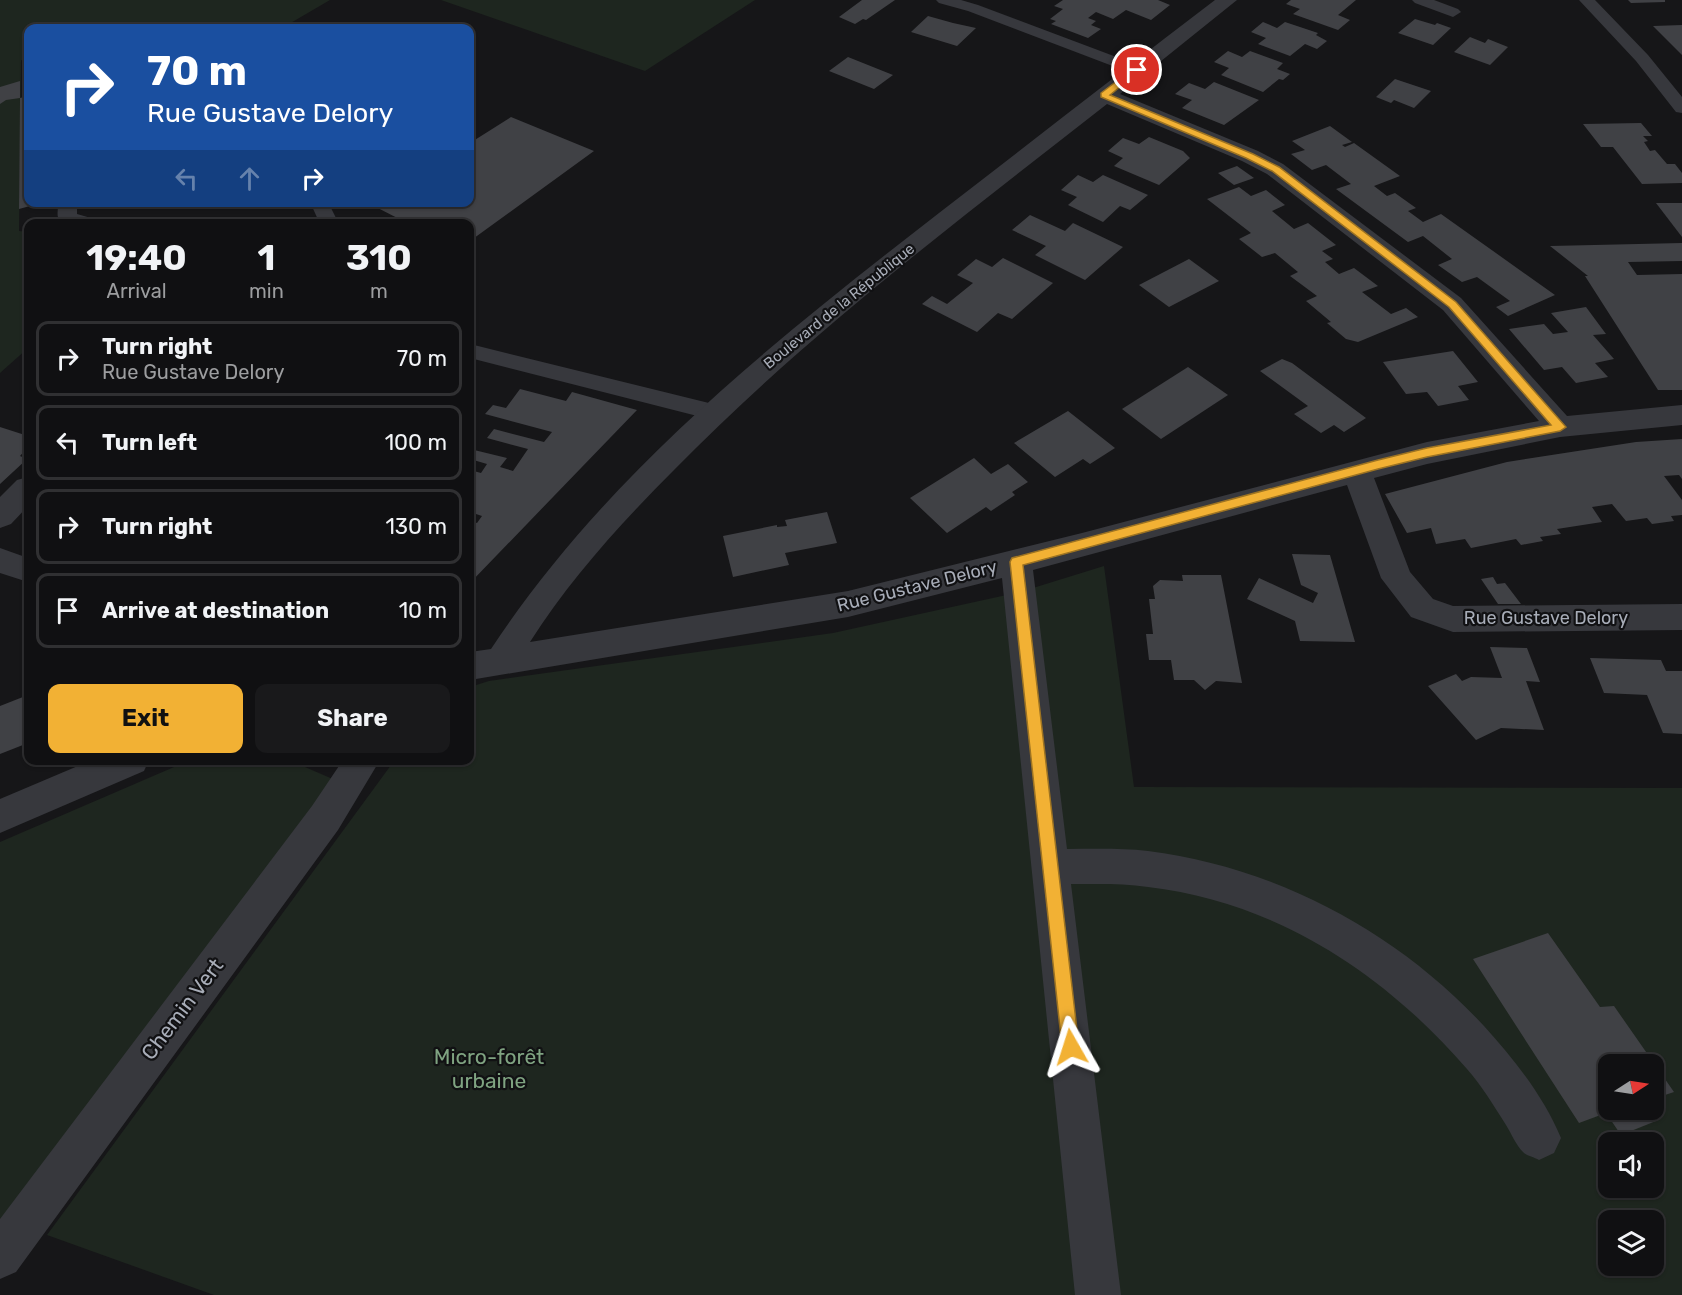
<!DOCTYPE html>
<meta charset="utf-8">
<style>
body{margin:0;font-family:Rubik,sans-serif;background:#19191b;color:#f1f3f6;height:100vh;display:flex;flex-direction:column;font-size:22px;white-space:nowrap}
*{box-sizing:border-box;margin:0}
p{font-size:20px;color:#9c9d9f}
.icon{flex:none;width:33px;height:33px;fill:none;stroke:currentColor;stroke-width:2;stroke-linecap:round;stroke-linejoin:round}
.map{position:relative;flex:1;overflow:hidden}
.panel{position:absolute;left:24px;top:219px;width:450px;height:546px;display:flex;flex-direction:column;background:#101012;border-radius:12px;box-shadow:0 2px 4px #0004,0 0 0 2px #303032}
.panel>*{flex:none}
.top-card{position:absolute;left:24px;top:24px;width:450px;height:183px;border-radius:12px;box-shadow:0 2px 4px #0004,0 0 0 2px #303032;background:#1a4fa0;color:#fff;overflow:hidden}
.needle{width:39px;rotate:78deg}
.tools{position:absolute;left:1598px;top:1054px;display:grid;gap:12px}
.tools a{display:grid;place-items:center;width:66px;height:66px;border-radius:12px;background:#101012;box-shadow:0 2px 4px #0004,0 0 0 2px #303032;font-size:30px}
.pin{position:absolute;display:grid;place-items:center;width:51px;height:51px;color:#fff;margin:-26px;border:3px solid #fff;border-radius:50%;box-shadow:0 2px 6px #0007}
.me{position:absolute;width:66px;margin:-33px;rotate:354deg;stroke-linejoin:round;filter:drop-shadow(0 0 4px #0008)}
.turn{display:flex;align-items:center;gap:21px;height:126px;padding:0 24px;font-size:27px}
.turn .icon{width:78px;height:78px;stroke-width:2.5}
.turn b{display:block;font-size:42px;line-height:51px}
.lanes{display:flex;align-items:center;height:57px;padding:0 24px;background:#0003;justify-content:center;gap:30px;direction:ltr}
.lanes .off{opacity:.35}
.eta{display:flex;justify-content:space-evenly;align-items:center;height:102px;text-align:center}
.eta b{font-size:36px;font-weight:700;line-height:42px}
.button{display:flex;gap:12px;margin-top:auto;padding:12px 24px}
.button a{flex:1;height:69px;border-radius:12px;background:#f2b134;color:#111;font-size:24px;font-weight:700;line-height:69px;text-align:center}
.button a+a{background:#19191b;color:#f1f3f6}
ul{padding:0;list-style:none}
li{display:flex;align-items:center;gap:18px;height:75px;margin:0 12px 9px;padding:0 12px;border:3px solid #303032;border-radius:12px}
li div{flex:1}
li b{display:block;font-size:22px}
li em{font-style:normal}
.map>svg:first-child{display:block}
.green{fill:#1e261f;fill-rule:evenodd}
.building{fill:#404145}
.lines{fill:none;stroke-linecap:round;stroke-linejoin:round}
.lane{fill:#37383d;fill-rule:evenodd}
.street{fill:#37383d;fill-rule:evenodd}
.route{fill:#f2b134;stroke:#9d7322;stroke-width:1.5}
.labels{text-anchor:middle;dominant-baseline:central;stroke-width:4.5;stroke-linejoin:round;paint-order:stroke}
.far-street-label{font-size:15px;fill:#a8adb8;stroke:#111113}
.street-label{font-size:18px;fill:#a8adb8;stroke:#111113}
.near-street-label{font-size:21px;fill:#a8adb8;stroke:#111113}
.near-park-label{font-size:21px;fill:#7fa381;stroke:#111113}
</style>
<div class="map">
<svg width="1682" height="1295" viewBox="0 0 1682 1295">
<rect width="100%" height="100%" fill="#161618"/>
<g class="green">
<path d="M0,0h330l-48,28h-254v35l-7,-3 -2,171 9,1v116l-28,25z"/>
<path d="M441,0h314l-110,71z"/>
<path d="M1104,566l30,221 548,1v507h-1468l-167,-60 347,-474 76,-1v-73l19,-6 344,-48 187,-41zM1608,1065h45v45h-45zM1608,1143h45v45h-45zM1608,1221h45v45h-45z"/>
<path d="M188,761h103l44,19 -335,448v-386z"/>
</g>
<g class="building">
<path d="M862,0h33l-29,20 -3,-1 -8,5 -16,-7z"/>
<path d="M1063,0h95l12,5 -19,15 -25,-10 -13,9 -17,-7 -8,6 8,3 -5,4 10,4 -13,9 -37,-14 5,-3 -6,-2 13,-10 -9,-3z"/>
<path d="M1291,0h65l-18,15 12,5 -12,10 -45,-16 7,-5 -14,-5z"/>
<path d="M1628,0h37v2l-34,1z"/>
<path d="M928,16l25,7 23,5 -19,18 -46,-14z"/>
<path d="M1415,19l20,6 2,-2 14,5 -18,17 -35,-12z"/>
<path d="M1263,22l14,6 8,-6 33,11 -2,2 11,6 -10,8 -12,-5 -15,12 -32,-12 8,-6 -15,-6z"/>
<path d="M1682,25v30l-29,-29z"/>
<path d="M1470,37l15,6 3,-4 20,8 -18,18 -36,-13z"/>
<path d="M1228,51l14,6 8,-6 33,12 -6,6 13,5 -7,6 -4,-1 -16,13 -42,-17 8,-7 -15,-6z"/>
<path d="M848,57l45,18 -19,14 -45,-18z"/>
<path d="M1395,79l36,12 -17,17 -20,-8 -3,3 -15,-6z"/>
<path d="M20,81v17l8,-2v106l13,1 -22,6 1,-111 -14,2 -6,4v-17z"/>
<path d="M1214,82l45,18 -35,25 -42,-17 10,-8 -17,-6 14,-11 16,6z"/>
<path d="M511,117l83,34 -124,90v-17h-61l-39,-20 3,-2h97v-59z"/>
<path d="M1641,123l11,13h-9l5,5 -4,1 6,9 5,-1 12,14h8l7,9v10l-40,1 -29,-37h-12l-18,-23z"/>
<path d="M1330,126l22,16 -10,3 3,2 9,-4 46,33 -26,10 13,10 8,-3 21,15 -8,3 15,11 18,-8 114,81 -47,21 -12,-9 14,-6 -33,-24 -15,5 -24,-17 14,-6 -29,-23 -15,6 -72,-53 15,-5 -25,-19 -14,5 -21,-16 14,-4 -13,-9z"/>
<path d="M1149,137l34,14 7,7 -31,27 -45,-19 9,-8 -15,-7 15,-13 16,6z"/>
<path d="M1237,166l17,12 -20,7 -16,-12z"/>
<path d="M1078,175l15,7 10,-7 45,20 -18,15 -10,-4 -17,16 -35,-17 9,-8 -16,-7z"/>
<path d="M1239,187l12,9 15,-6 19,15 -13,6 22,18 14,-6 28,22 -14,6 11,8 -8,3 14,12 15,-6 24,18 -16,6 29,22 15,-6 12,9 -60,25 -12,-3 -19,-16 4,-1 -25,-21 11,-5 -27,-20 8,-4 -23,-19 -13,4 -23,-18 12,-6 -44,-34z"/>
<path d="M1656,203h26v34z"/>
<path d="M1030,215l35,16 8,-8 50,24 -38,33 -50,-25 11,-9 -34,-16z"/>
<path d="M1682,243v18l-54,1 9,13 45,-1v116h-24l-73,-114h3l-38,-30z"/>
<path d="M1003,258l50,25 -41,36 -14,-6 -21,19 -55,-28 10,-8 15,8 26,-21 -16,-8 19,-16 16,8z"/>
<path d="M1189,259l30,22 -50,26 -30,-22z"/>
<path d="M1586,307l20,27 -13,1 21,24 -19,4 13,14 -32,6 -14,-16 -18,3 -35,-41 35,-5 9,10 15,-2 -17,-19z"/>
<path d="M1453,351l25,31 -20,4 11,14 -31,6 -11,-14 -21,2 -23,-32z"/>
<path d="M1282,359l10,4 74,55 -22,14 -10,-7 -13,8 -27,-19 14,-8 -48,-35z"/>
<path d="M1188,367l40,28 -67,44 -39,-30z"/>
<path d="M520,389l46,12 6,-9 65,18 -167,173v-62l7,2 5,-7 -12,-4v-42l11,3 6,-9 -17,-5v-10l37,9 -7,9 13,4 15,-22 -41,-11 7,-9 50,13 8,-10 -67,-18 8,-9 13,3z"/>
<path d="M1068,411l47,37 -25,16 -7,-5 -28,18 -41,-34z"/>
<path d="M0,427l28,9v11l-8,9 7,3 -27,25z"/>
<path d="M1682,439v40l-3,-4 -15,1 18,24v15l-11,1 3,5 -22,3 -5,-6 -21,3 -14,-17 -20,3 10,15 -45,7 4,5 -21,3 3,4 -22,4 -5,-6 -45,9 -6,-9 -29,5 -5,-16 -24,5 -22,-39 122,-32 129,-20z"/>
<path d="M974,458l17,16 17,-10 20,18 -16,10 3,3 -24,16 -5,-4 -39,26 -37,-35z"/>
<path d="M827,512l10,31 -52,10 4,12 -56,12 -10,-41 54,-11v2l10,-1 -2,-6z"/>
<path d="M1292,554l38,1 25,87 -55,-1 -5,-20 -48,-22 12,-21 54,25 5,-10 -17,-8z"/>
<path d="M1182,575h39l21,108 -26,-2 -11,9 -11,-10h-20l-3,-20h-22l-3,-26h7l-4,-35h6l-2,-13 7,-6 23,1z"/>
<path d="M1493,577l4,7 8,-1 16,21h-23l-17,-25z"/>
<path d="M1490,647l37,1 13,34 -14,-1 18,49 -43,-2 -25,12 -48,-54 28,-12 6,7 9,-4 31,1z"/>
<path d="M1590,658l71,2 5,11h16v63l-19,-1 -16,-38 -43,-2z"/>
<path d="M28,695v48l-28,11v-48z"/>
<path d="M1548,933l52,74 14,-1 60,86 -21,7v-34h-45v45h41l7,11 -35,14 -15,-22 -27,10 -106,-164z"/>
</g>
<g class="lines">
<g class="lane">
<path d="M936,0h25l17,5 165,62 2,3 -8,5 -6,-2 -163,-62 -29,-8z"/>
<path d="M1412,0h22l24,9 3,3 -8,5 -38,-14z"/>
<path d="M1579,0h16l53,55 34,42v16l-6,-1 -40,-51z"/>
<path d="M59,202h18v12l21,6 2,4c-8,0 -39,3 -42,-7 -1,-3 0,-11 1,-15z"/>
<path d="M310,202h18l11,22h-19z"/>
<path d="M470,344l243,60 8,3 3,5 -3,5 -8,3 -243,-62z"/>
</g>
<g class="street">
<path d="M1215,0h22l-117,94 138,57 25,13 178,134 106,118 115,-11v20l-122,12 -133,27 -53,14 36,94 23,27 20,7 229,-2v26l-229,2 -42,-15 -30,-39 -34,-93 -314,85 34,279c27,0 54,-1 81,2 128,16 249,81 336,175 30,33 60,71 77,112l-7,15 -15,7c-5,-3 -13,-4 -16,-8 -7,-7 -12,-19 -17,-27 -12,-19 -24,-39 -39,-56 -83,-96 -191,-167 -319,-182 -25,-4 -51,-3 -77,-3l50,411h-46l-73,-717 -154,39 -378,63v-28l21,-3c116,-176 283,-308 448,-436 92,-71 183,-142 276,-213zM1107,104l135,57 25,13 176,136 96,111 -112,21 -345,91 -234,58 -318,51c40,-63 92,-120 145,-173 132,-135 284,-249 432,-365z"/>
<path d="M28,477v29l-17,18 -11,4v-31l17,-17z"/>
<path d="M0,548l28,10v24l-28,-9z"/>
<path d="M92,760h57l-5,11 -144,62v-34z"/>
<path d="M343,760h37l-42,70 -322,442 -16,7v-60l312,-413z"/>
</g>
</g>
<path class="route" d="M1134,68l7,2 -31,25 143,59 26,13 177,135 110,125 -6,4 -133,26 -49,12 -355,96 56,482 -2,6 -6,2 -6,-2 -3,-6 -52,-485 2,-4 366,-98 49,-12 124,-23 -102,-118 -177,-136 -26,-13 -145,-61v-4z"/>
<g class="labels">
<g class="far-street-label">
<text transform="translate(839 306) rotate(-39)">Boulevard de la République</text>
</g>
<g class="street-label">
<text transform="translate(917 586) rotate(-14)">Rue Gustave Delory</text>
<text x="1546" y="618">Rue Gustave Delory</text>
</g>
<g class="near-street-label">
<text transform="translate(182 1009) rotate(-53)">Chemin Vert</text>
</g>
<g class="near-park-label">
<text x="489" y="1056">Micro-forêt<tspan x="489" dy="24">urbaine</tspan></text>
</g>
</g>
</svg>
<div class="tools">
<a><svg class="needle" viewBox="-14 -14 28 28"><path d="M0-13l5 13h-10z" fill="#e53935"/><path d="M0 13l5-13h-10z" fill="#9c9d9f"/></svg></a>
<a><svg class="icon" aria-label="sound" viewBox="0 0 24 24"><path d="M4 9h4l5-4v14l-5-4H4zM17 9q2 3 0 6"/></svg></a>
<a><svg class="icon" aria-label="layers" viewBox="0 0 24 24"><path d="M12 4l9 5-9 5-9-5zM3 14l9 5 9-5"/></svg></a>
</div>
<div class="pin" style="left:1137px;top:70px;background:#d93025"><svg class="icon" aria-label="arrive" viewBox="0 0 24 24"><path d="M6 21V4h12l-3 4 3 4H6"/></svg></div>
<svg class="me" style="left:1071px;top:1047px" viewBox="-20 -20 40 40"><path d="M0-17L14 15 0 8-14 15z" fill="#f2b134" stroke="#fff" stroke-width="4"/></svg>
<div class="top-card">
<div class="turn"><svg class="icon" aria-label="right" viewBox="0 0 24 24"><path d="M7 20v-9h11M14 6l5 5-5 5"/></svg><div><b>70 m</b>Rue Gustave Delory</div></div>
<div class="lanes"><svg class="icon off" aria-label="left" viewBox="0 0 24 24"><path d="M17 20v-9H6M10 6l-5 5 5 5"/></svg><svg class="icon off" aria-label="ahead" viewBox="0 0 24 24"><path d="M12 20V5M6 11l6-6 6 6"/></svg><svg class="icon" aria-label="right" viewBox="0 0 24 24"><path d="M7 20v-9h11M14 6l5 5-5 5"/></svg></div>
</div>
<section class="panel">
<div class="eta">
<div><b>19:40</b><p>Arrival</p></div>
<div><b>1</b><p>min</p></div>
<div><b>310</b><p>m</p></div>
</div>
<ul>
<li><svg class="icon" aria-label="right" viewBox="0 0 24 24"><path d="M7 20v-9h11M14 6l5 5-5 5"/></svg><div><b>Turn right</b><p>Rue Gustave Delory</p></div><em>70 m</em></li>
<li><svg class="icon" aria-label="left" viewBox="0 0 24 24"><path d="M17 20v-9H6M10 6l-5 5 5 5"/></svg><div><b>Turn left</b></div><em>100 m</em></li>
<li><svg class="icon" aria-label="right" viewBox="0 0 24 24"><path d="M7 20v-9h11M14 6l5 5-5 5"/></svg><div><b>Turn right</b></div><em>130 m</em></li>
<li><svg class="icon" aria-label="arrive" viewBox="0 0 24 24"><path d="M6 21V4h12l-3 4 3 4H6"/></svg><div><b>Arrive at destination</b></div><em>10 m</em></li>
</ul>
<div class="button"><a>Exit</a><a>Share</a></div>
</section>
</div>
